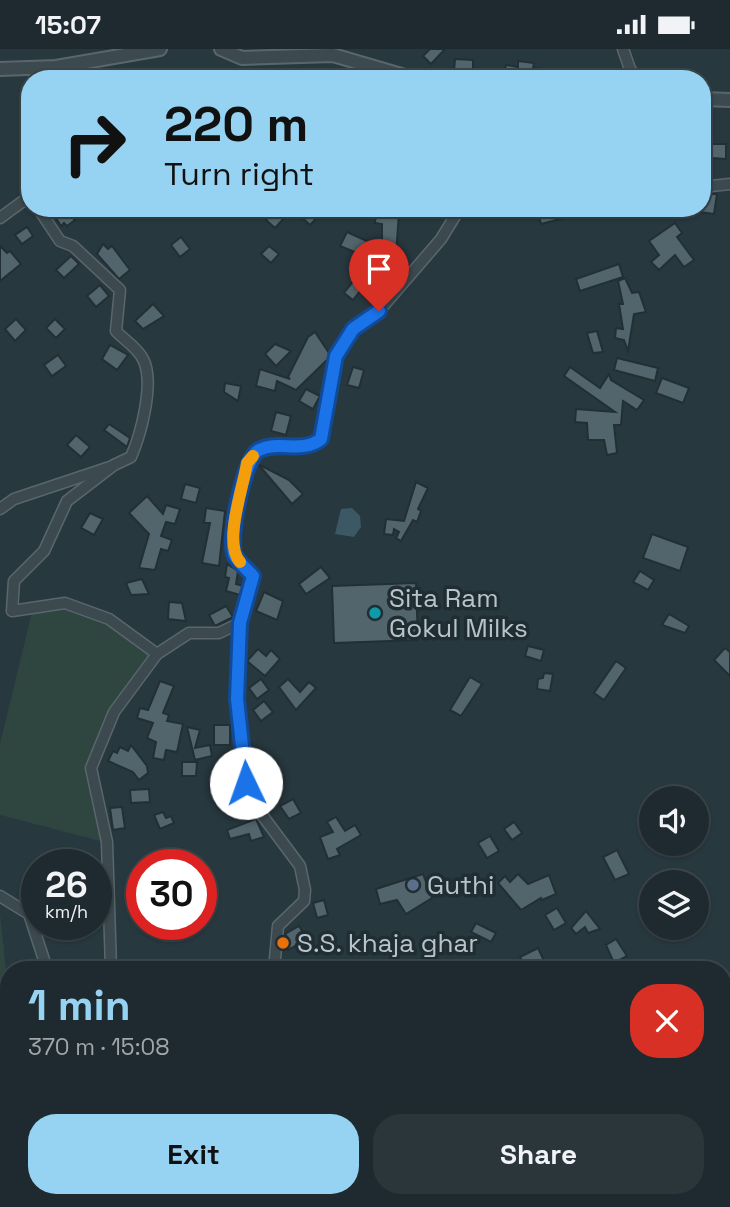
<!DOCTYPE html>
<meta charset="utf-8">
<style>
body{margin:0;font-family:"Space Grotesk",sans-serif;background:#2b363b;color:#f1f3f6;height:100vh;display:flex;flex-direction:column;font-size:26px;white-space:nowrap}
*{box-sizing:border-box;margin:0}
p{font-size:23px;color:#a1a7aa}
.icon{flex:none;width:38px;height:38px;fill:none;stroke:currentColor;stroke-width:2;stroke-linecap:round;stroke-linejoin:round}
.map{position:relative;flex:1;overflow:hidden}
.sheet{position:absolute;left:0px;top:912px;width:732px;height:247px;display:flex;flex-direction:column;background:#1e2a2f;border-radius:28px 28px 0 0;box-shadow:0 2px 5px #0004,0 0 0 2px #3c464b}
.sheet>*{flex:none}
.hud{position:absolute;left:21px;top:21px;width:690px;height:147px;border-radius:28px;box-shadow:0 2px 5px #0004,0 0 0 2px #3c464b;background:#96d2f1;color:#111;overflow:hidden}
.controls{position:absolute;left:639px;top:737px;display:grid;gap:14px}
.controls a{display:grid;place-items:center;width:70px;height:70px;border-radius:50%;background:#1e2a2f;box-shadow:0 2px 5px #0004,0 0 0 2px #3c464b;font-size:35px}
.speed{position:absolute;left:21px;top:800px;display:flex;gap:14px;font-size:35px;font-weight:700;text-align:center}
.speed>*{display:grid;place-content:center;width:91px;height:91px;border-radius:50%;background:#1e2a2f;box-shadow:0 2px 5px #0004,0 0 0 2px #3c464b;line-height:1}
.speed small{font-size:18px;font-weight:400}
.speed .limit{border:10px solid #d22;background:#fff;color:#111}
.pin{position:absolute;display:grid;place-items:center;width:60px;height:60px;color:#fff;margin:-72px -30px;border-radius:50% 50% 50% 0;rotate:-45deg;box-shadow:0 0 7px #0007}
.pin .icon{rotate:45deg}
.me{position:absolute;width:77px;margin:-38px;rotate:357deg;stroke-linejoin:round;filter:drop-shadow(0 0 5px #0008)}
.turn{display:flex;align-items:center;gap:24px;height:147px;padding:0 28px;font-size:32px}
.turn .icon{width:91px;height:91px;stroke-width:2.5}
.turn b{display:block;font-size:49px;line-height:60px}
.round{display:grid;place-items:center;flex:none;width:74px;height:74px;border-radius:28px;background:#2b363b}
.headline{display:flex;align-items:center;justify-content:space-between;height:119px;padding:0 28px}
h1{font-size:42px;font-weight:700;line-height:52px;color:#96d2f1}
.primary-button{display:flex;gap:14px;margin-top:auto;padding:14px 28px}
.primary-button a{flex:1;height:80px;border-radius:28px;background:#96d2f1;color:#111;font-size:28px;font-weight:700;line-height:80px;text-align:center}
.primary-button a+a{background:#2b363b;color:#f1f3f6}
.status{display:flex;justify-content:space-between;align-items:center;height:49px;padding:0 35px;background:#1e2a2f;direction:ltr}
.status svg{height:19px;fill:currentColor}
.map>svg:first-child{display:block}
.green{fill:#2e4540}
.water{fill:#3d5865}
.building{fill:#53656c;stroke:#223036;stroke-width:2}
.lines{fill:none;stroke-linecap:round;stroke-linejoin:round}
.minor-casing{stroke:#59676d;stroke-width:13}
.tertiary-casing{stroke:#59676d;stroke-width:16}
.minor{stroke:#3c494f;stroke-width:10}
.tertiary{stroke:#3c494f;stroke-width:12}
.route-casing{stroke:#114b97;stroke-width:18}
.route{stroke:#1a73e8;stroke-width:12}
.slow{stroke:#f59e0b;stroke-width:12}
.culture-dot{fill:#0f9aa8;stroke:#202e34;stroke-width:2.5}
.service-dot{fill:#5c6f8a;stroke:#202e34;stroke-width:2.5}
.food-dot{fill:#e8710a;stroke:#202e34;stroke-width:2.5}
.labels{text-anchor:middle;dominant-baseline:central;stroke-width:7;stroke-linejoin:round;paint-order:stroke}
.poi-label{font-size:26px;fill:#b8c4ca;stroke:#202e34;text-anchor:start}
</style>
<div class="status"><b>15:07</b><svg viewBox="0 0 49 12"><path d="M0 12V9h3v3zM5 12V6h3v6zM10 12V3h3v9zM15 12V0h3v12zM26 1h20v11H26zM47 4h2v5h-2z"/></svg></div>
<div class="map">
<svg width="730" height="1158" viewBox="0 0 730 1158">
<rect width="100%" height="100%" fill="#28383f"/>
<g class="green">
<path d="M65,558l41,15 51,32 -43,58 -27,53 17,77 -104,-27v-71l33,-136z"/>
<path d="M0,865l9,84v38l-9,1z"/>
</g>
<path class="water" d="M352,459l8,8 1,11 -7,10 -19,-3 6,-25z"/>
<g class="building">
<path d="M430,0h15l-14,15 -8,-8z"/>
<path d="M455,10l18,1v12h-19z"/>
<path d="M518,12l16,2 -1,5 16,2v9h-33l-12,-5 2,-9 12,2z"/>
<path d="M712,95h14v15l-15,-1z"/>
<path d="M703,145h14l-3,20 -14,-2z"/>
<path d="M63,159l12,12 -8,6 -3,-3 -3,3 -7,-11z"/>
<path d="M300,159h26l-16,17 -14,-13z"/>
<path d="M537,159h36l2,7 -34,9z"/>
<path d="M276,160l9,8 -10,11 -9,-8z"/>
<path d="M376,162l23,2 -3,41 -39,-1 -17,-7 7,-14 35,16v-24l-7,-1z"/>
<path d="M675,174l7,10 -5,4 17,23 -10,7 -9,-12 -16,15 -8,-8 8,-7 -10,-14z"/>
<path d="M27,178l6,9 -11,8 -7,-9z"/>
<path d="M181,188l9,12 -10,8 -9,-12z"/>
<path d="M103,195l5,5 4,-3 18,24 -11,9 -22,-25z"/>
<path d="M0,197l7,7 3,-2 11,13 -21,17z"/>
<path d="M269,197l10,8 -8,9 -10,-9z"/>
<path d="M71,207l8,8 -15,14 -8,-8z"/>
<path d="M619,215l4,13 -43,14 -4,-12z"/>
<path d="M625,229l7,15 7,-1 7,20 -12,2 -6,37 -4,-11 -9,-2 1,-10 7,1 -4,-25h4l-5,-23z"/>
<path d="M355,230l9,7 -11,14 -9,-7z"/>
<path d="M100,236l9,11 -13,11 -9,-11z"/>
<path d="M153,255l11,12 -21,13 -8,-8z"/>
<path d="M16,270l10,11 -11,11 -10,-12z"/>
<path d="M55,270l10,10 -9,9 -10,-10z"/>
<path d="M597,282l6,21 -10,1 -6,-20z"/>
<path d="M315,283l14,21 -1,6 -32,31 -19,-9 -2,10 -19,-5 4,-17 30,10 -2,-2 20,-40z"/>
<path d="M275,295l16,7 -15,15 -11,-12z"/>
<path d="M110,296l18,10 -11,15 -15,-11z"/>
<path d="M58,306l8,11 -14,10 -8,-11z"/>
<path d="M617,309l41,10 -3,13 -41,-11z"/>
<path d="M353,318l11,3 -5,18 -12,-3z"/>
<path d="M570,318l30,21 9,-14 2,6 33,20 -7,10 -14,-9 -2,24h-7l3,28 -10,2 -3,-15h-16l-1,-17 -12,-1 1,-13 39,3 -51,-36z"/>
<path d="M662,329l27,10 -6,15 -27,-10z"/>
<path d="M225,334l16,3 -3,15 -14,-9z"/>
<path d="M306,340l14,7 -7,13 -14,-8z"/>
<path d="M276,363l15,4 -5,19 -15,-4z"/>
<path d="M109,375l21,14 -3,9 -23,-17z"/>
<path d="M76,386l14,12 -9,10 -14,-12z"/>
<path d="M258,415l31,16 14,14 -11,10z"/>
<path d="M416,433l12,6 -10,21 3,2 -4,11 -4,-2 -12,21 -5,-3 3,-6 -5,-3 -1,6 -9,-1 2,-15 18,2z"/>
<path d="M185,435l15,4 -4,15 -15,-4z"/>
<path d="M147,447l16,18 3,-9 14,4 -5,15 -9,-2 -5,14 11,4 -4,11 -7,-2 -6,21 -16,-2 10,-34 -20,-21z"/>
<path d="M206,459l19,3 -6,55 -17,-3 8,-40h-6z"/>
<path d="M90,464l13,6 -9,16 -13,-7z"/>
<path d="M652,485l36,13 -8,24 -37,-13z"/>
<path d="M227,515l11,7 -2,13 7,2 -3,9 -14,-4 3,-13 -4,-1z"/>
<path d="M321,518l9,11 -24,16 -7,-10z"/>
<path d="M640,522l14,9 -6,10 -15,-8z"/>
<path d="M142,530l7,15 -18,1 -5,-12z"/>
<path d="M416,534l2,57 -84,3 -2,-57z"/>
<path d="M264,543l19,9 -6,19 -21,-9z"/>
<path d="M169,553l13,1 4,18 -18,-2z"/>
<path d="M226,557l7,11 -18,9 -6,-11z"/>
<path d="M669,565l20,12 -4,7 -23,-8z"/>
<path d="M528,597l16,4 -3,11 -16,-5z"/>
<path d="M725,599l5,4v24l-16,-16z"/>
<path d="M258,600l8,7 5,-6 9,9 -15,17 -18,-15z"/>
<path d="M616,612l10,7 -22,32 -10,-7z"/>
<path d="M544,624l9,1 -3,17 -13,-2 1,-10 5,-1z"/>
<path d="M470,628l12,7 -21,32 -11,-6z"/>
<path d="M261,630l8,11 -12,9 -8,-11z"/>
<path d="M288,630l12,13 9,-10 7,6 -20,22 -17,-23z"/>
<path d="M160,632l14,5 -11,27 6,2 -2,6 16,3 -6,28 -11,-2 -2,10 -11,-2 3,-16 -9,-4 6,-15 -16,-5 3,-10 8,2z"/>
<path d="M264,652l9,11 -12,9 -8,-11z"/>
<rect x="214" y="676" width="16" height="20"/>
<path d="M187,678l13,3 -5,18 15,-3 2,11 -17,4z"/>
<path d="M131,696l16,21 1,7 -9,7 -6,-8 -25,-11 5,-10 4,2 3,-6 8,4z"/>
<path d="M182,713h15l-1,14h-14z"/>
<path d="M276,729l4,12 -17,5 -3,-12z"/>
<path d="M149,740l1,13 -19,1 -1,-13z"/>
<path d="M293,750l8,14 -12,6 -9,-13z"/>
<path d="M122,758l3,21 -12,2 -3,-22z"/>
<path d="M163,763l3,6 5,-2 3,7 -14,6 -6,-14z"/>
<path d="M336,768l9,14 10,-6 6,10 -24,14 3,6 -12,4 -8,-22 13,-5 -6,-10z"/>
<path d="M256,770l8,18 -13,4 -2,-7 -19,5 -3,-9z"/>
<path d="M514,773l8,11 -10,7 -8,-11z"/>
<path d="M490,787l9,15 -12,7 -9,-15z"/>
<path d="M617,801l12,24 -14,6 -12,-23z"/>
<path d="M423,825l9,24 -26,16 -9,-14 -17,4 -4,-15z"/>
<path d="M518,825l10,10 21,-9 7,19 -14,6 -1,-2 -20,12 -23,-27 7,-7 5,6z"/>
<path d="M324,851l4,15 -11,3 -4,-15z"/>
<path d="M557,859l9,15 -12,7 -9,-15z"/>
<path d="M586,862l14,18 -12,4 -3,-6 -9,7 -5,-6z"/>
<path d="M476,874l20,10 -5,9 -20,-10z"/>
<path d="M299,877l8,13 -19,11 -4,-8 4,-4 -3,-4z"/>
<path d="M616,890l11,17 -13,7 -8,-18z"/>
<path d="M538,899l8,17 -20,4 -6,-12z"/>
<path d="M171,1150h5l5,8h-30z"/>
<path d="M399,1150h29l1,4 -9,4h-41z"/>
<path d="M504,1150h21l-5,8h-21z"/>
<path d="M672,1150h32l5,5 -1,3h-45z"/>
</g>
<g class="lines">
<g class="minor-casing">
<g id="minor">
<path d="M623,0l7,20 7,10"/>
<path d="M62,30l22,-16"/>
<path d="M702,138l28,-3"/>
<path d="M38,159l22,33 13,5 47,44 -4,41c8,9 21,16 27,28 12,23 -2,75 -12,98l-17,8 -47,36 -23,50 -30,30 -2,30 53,-8 44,16 48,35"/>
<path d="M0,169l30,-22"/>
<path d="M0,460l14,-10 96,-32"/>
<path d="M0,847l29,18 18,55"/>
<path d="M111,920l-4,-127 -16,-74 23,-56 43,-58 32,-21h30l21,-10"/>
<path d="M274,920l4,-43 26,-25 1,-11 -5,-24 -38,-51 -16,-32 -9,-84 3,-76 13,-47c-5,-6 -14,-13 -18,-20 -8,-14 9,-99 24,-106 20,-10 43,4 62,-11l15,-83 17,-27 26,-18 62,-72 19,-31"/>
<path d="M0,1100l9,5"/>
<path d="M435,1150l3,8"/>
<path d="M565,1150l13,8"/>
<path d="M20,1158l3,-8"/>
<path d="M715,1158l15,-13"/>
</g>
</g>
<g class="tertiary-casing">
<g id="tertiary">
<path d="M221,0l21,9 91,-3 82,24"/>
<path d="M0,20l56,-2 104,-18"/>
<path d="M702,50l28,1"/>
</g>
</g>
<use href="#minor" class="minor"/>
<use href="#tertiary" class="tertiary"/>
</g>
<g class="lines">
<g class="route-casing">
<path id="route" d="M246,734l-9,-84 3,-76 13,-47c-5,-6 -14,-13 -18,-20 -8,-15 9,-99 24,-106 20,-10 43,4 62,-11l15,-83 17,-27 26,-18"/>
</g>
<use href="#route" class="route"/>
<path class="slow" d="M240,513c-17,-20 3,-73 7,-99l6,-7"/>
</g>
<circle class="culture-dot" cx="375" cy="564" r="7"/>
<circle class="service-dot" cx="413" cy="836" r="7"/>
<circle class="food-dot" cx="283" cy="894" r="7"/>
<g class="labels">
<g class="poi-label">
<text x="389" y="549">Sita Ram<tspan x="389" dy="30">Gokul Milks</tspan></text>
<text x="427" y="836">Guthi</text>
<text x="297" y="894">S.S. khaja ghar</text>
</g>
</g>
</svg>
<div class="controls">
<a><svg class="icon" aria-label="sound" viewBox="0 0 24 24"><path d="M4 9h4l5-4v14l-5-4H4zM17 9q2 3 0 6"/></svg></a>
<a><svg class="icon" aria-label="layers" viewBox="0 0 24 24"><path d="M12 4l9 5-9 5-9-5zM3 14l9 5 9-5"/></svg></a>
</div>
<div class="speed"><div>26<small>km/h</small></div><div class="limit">30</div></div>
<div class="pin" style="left:379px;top:262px;background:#d93025"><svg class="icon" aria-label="arrive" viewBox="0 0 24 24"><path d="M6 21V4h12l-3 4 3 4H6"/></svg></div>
<svg class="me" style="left:246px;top:734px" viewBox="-20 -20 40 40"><circle r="19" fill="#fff"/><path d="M0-13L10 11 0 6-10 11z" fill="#1a73e8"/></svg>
<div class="hud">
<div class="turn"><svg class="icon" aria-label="right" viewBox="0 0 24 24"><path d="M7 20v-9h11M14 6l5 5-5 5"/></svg><div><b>220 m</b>Turn right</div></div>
</div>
<section class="sheet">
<div class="headline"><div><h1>1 min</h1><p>370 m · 15:08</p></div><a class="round" style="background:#d93025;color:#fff"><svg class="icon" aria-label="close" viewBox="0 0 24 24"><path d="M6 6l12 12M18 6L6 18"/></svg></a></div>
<div class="primary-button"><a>Exit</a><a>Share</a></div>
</section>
</div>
